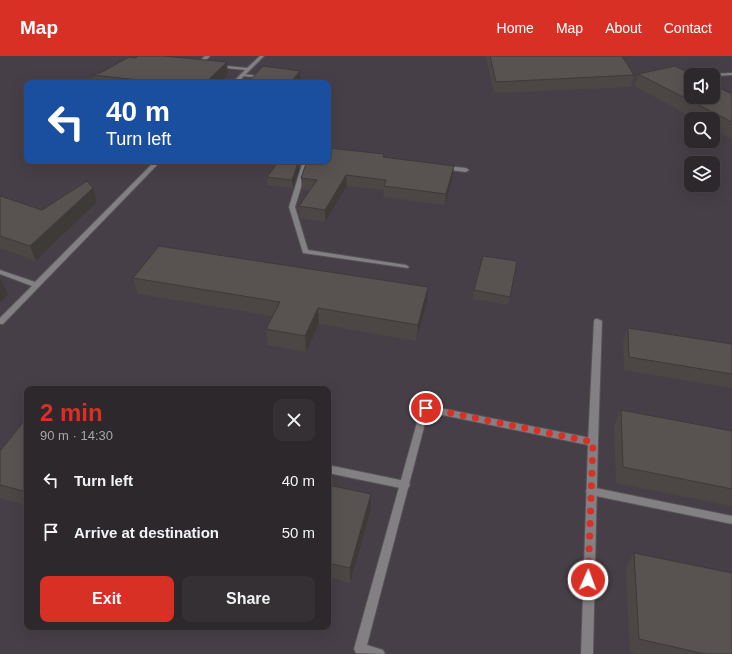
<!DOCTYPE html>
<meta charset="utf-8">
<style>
body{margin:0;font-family:Arial,sans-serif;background:#343034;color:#f1f3f6;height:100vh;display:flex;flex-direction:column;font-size:15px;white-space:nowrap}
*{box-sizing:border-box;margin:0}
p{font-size:13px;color:#a6a6a9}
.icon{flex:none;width:22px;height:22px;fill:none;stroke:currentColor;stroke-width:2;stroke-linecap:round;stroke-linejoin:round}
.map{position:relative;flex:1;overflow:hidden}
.panel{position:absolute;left:24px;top:330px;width:307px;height:244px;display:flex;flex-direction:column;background:#2c282c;border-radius:8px;box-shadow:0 4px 16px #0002,0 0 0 1px #484448}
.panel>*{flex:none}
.top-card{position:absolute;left:24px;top:24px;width:307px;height:84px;border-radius:8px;box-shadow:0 4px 16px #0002,0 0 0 1px #484448;background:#1a4fa0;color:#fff;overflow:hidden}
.controls{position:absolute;left:684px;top:12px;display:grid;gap:8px}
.controls a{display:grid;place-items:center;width:36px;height:36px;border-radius:8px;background:#2c282c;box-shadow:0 4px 16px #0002,0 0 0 1px #484448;font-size:20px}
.pin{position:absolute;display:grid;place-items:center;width:34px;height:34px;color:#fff;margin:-17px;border:2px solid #fff;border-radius:50%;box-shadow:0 1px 4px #0007}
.me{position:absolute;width:44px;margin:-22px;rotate:2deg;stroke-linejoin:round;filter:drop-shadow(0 0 3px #0008)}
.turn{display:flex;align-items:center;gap:14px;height:84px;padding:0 16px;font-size:18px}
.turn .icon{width:52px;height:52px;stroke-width:2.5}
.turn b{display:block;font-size:28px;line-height:34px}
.round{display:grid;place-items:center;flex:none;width:42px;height:42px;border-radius:8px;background:#343034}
.overview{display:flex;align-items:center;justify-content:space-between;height:68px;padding:0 16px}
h1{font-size:24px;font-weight:600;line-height:30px;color:#d93025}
.action{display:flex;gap:8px;margin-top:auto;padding:8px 16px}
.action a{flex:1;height:46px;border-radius:8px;background:#d93025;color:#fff;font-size:16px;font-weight:600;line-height:46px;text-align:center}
.action a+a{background:#343034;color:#f1f3f6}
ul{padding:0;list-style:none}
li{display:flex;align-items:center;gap:12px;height:52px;padding:0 16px}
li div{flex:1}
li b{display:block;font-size:15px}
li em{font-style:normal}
header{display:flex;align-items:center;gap:24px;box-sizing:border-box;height:56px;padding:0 20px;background:#d93025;color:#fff}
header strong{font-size:19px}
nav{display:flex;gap:22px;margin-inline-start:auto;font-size:14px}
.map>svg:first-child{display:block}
.built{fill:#473f47;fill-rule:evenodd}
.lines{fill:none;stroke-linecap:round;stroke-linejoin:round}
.service-casing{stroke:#565356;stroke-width:2}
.minor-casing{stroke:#565356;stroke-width:2}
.service{fill:#828083;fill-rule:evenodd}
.minor{fill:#828083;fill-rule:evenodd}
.wall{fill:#4c4745}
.shaded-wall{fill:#3e3a38}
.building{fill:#585350;stroke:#3e3a38}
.route{stroke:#d93025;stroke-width:7;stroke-dasharray:0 12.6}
</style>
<header>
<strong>Map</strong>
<nav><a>Home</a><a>Map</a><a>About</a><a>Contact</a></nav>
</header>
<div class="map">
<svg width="732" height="598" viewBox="0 0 732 598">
<rect width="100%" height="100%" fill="#3a363a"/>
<path class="built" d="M0,0h732v598h-732zM691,19h22v22h-22zM27,27h301v78h-301zM691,63h22v22h-22zM691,107h22v22h-22zM27,333h301v238h-301z"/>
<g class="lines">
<g class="service-casing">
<g id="service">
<path d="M205,0h5l-8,8h-4v-2z"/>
<path d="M240,18l24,2 2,1 -2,1 -22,-2 -2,-1z"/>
<path d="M289,23l23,3 2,1 -23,-2h-2z"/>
<path d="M303,105h6l-14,46 13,43 98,15 3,2 -1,1 -105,-15 -14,-46z"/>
<path d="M444,110l22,2 3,2 -3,2 -24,-3 -1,-1z"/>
<path d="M595,263h3l4,2 -4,121 -2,3 -3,1 -3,-1 -2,-3 6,-121z"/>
<path d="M328,409l77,16 3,1 2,3 -2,3 -3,1 -77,-16z"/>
<path d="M591,431l141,29v8l-141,-29 -3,-1 -2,-3 2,-3z"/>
</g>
</g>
<g class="minor-casing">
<g id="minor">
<path d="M260,0h4l-27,27h-5l13,-13 -28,-3 -2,-1 2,-1 30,3z"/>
<path d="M732,17v2l-19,1v-1h-7l2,-1z"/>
<path d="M155,105h6l-158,163h-3v-6l32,-32 -32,-12v-4l35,12z"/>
<path d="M425,349l171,34 2,3 -5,212h-12l7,-209 -160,-33 -61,233 16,5 2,4 -29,-1 -2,-4 67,-241 1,-2z"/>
</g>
</g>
<use href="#service" class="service"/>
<use href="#minor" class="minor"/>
</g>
<g class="wall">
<path d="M486,0h136l12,19 -3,12 -137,6z"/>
<path d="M228,18l-9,9h-125l-2,-8z"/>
<path d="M638,18l94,20v45l-19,-10v-10h-18l-60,-33z"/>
<path d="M384,98v4l69,19 -8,28 -62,-8 1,-7 -37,-4 -22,36 -25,-4 -1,-12 11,-16 -8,-1 -1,-11z"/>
<path d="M298,107l1,7 -6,18 -25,-3 -1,-8z"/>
<path d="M93,132l4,14 -61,59 -36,-13v-52l42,14z"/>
<path d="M517,205l-9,44 -35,-6 1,-9z"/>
<path d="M133,222l295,9 -1,16 -11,38 -97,-17 -13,28 -38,-7 -2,-16 6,-13 -134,-22z"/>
<path d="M628,272l104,16v44l-108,-18 -1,-29z"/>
<path d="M621,354l111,21v75l-116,-23 -2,-57z"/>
<path d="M27,364v85l-27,-7v-47z"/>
<path d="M328,429l43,25 -21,73 -22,-6z"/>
<path d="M634,497l98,101h-95l-7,-2 -4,-84z"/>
</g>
<g class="shaded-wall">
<path d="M227,6l1,12 -9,9h-14z"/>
<path d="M300,15l1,12h-11z"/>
<path d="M298,107l1,7 -6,18 -1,-8z"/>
<path d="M454,110l-1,11 -8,28 1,-11z"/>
<path d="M346,119l1,11 -22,36v-12z"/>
<path d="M93,132l4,14 -61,59 -6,-15z"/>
<path d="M0,223h1l7,16 -8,7z"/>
<path d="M428,231l-1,16 -11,38 2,-16z"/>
<path d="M318,252l1,16 -13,28 -1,-16z"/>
<path d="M371,438v16l-21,73v-15z"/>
</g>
<g class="building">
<path d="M138,0h25l64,6 -22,21h-36l-77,-8 10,-3 27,-15 7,1z"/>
<path d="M490,0h132l12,19 -138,7z"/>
<path d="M263,10l37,5 -10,12h-43z"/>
<path d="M675,10l18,9h-2v22h22v-12l19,9v28l-94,-48z"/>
<path d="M328,92l56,6 -1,3 71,9 -8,28 -62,-8 2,-6 -40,-5 -21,35 -26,-4 18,-26 -16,-2 6,-17h21z"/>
<path d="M279,105h7l12,2 -6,17 -25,-3z"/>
<path d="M87,125l6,7 -63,58 -30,-10v-40l42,14z"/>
<path d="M159,190l269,41 -10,38 -100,-17 -13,28 -39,-7 14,-27 -147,-24z"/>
<path d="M483,200l34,5 -7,36 -36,-7z"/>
<path d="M628,272l104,16v30l-103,-17z"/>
<path d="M621,354l111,21v58l-109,-22z"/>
<path d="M25,364h2v72l-27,-7v-34z"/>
<path d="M328,429l43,9 -21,74 -22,-5z"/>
<path d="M634,497l98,20v81h-27l-66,-15z"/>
</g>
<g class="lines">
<path class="route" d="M426,352l167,34 -5,138"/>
</g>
</svg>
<div class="controls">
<a><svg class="icon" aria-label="sound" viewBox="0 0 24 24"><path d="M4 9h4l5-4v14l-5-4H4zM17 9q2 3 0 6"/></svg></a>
<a><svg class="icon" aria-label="search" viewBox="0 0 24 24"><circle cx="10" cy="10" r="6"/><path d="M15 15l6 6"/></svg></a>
<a><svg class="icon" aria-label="layers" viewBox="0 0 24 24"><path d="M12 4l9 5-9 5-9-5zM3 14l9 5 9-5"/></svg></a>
</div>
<div class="pin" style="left:426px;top:352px;background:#d93025"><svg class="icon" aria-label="arrive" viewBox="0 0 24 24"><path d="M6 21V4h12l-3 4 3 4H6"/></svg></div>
<svg class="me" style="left:588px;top:524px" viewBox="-20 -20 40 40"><circle r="17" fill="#d93025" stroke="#fff" stroke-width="3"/><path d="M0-11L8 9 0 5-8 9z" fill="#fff"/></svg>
<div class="top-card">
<div class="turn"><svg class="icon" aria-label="left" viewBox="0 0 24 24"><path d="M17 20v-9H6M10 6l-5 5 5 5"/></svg><div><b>40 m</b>Turn left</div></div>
</div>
<section class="panel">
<div class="overview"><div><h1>2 min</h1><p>90 m · 14:30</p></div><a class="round"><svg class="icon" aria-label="close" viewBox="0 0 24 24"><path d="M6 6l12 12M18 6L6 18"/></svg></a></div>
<ul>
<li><svg class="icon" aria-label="left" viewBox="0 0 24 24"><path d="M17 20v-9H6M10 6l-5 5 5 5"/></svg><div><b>Turn left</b></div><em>40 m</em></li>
<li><svg class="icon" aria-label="arrive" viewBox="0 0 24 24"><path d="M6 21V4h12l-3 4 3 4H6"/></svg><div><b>Arrive at destination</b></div><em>50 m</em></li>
</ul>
<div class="action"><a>Exit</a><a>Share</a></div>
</section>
</div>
